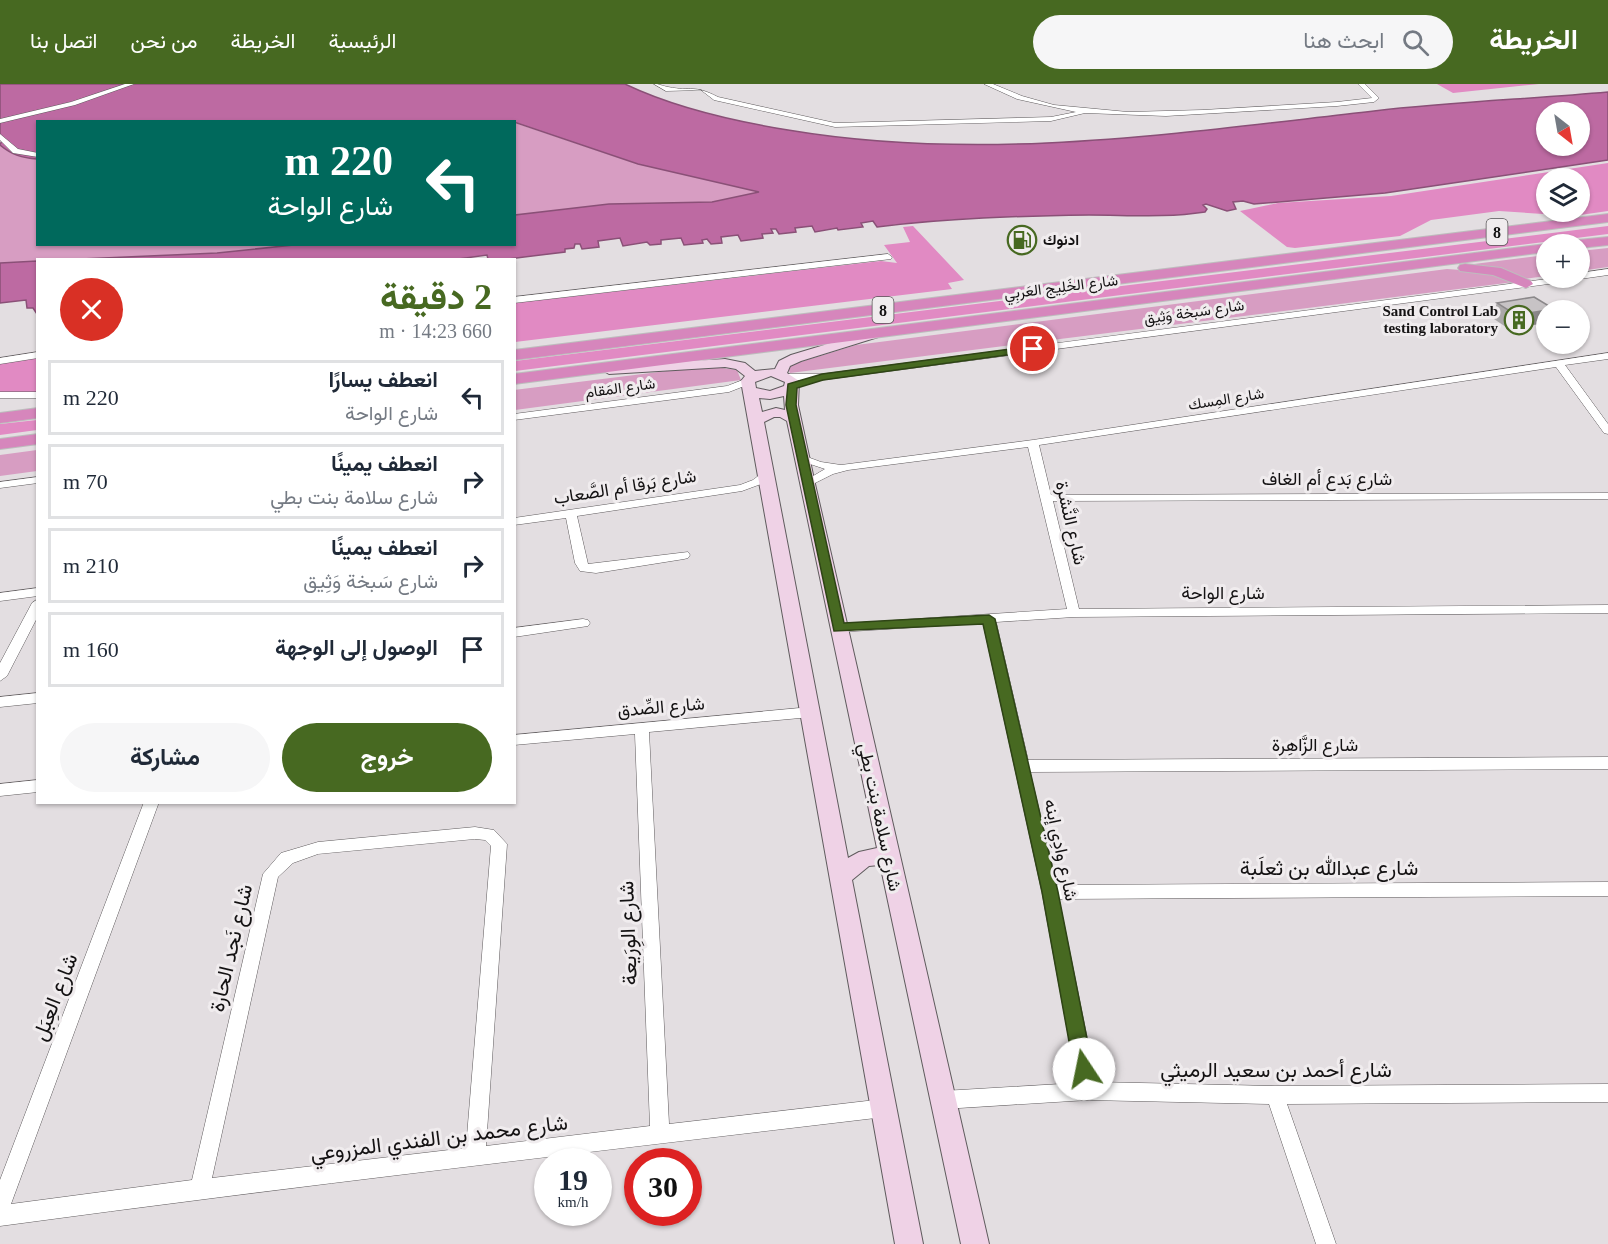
<!DOCTYPE html>
<html lang="ar">
<meta charset="utf-8">
<style>
body{margin:0;font-family:"Times New Roman",Vazirmatn,serif;background:#f6f6f7;color:#1f2937;direction:rtl;height:100vh;display:flex;flex-direction:column;font-size:22px;white-space:nowrap}
*{box-sizing:border-box;margin:0}
p{font-size:20px;color:#747a83}
.icon{flex:none;width:33px;height:33px;fill:none;stroke:currentColor;stroke-width:2;stroke-linecap:round;stroke-linejoin:round}
.map{position:relative;flex:1;overflow:hidden;direction:ltr}
.drawer{position:absolute;left:36px;top:174px;width:480px;height:546px;display:flex;flex-direction:column;background:#fff;border-radius:0px;box-shadow:0 2px 4px #0004;direction:rtl}
.drawer>*{flex:none}
.top-card{position:absolute;left:36px;top:36px;width:480px;height:126px;border-radius:0px;box-shadow:0 2px 4px #0004;direction:rtl;background:#00695c;color:#fff;overflow:hidden}
.needle{width:39px;rotate:149deg}
.controls{position:absolute;left:1536px;top:18px;display:grid;gap:12px}
.controls a{display:grid;place-items:center;width:54px;height:54px;border-radius:50%;background:#fff;box-shadow:0 2px 4px #0004;font-size:30px}
.speed{position:absolute;left:534px;top:1064px;display:flex;gap:12px;font-size:30px;font-weight:700;text-align:center}
.speed>*{display:grid;place-content:center;width:78px;height:78px;border-radius:50%;background:#fff;box-shadow:0 2px 4px #0004;line-height:1}
.speed small{font-size:15px;font-weight:400}
.speed .limit{border:9px solid #d22;background:#fff;color:#111}
.pin{position:absolute;display:grid;place-items:center;width:51px;height:51px;color:#fff;margin:-26px;border:3px solid #fff;border-radius:50%;box-shadow:0 2px 6px #0007}
.me{position:absolute;width:66px;margin:-33px;rotate:349deg;stroke-linejoin:round;filter:drop-shadow(0 0 4px #0008)}
.turn{display:flex;align-items:center;gap:21px;height:126px;padding:0 24px;font-size:27px}
.turn .icon{width:78px;height:78px;stroke-width:2.5}
.turn b{display:block;font-size:42px;line-height:51px}
.round{display:grid;place-items:center;flex:none;width:63px;height:63px;border-radius:32px;background:#f6f6f7}
.summary{display:flex;align-items:center;justify-content:space-between;height:102px;padding:0 24px}
h1{font-size:36px;font-weight:700;line-height:45px;color:#476921}
.cta{display:flex;gap:12px;margin-top:auto;padding:12px 24px}
.cta a{flex:1;height:69px;border-radius:36px;background:#476921;color:#fff;font-size:24px;font-weight:700;line-height:69px;text-align:center}
.cta a+a{background:#f6f6f7;color:#1f2937}
ul{padding:0;list-style:none}
li{display:flex;align-items:center;gap:18px;height:75px;margin:0 12px 9px;padding:0 12px;border:3px solid #e0e1e3;border-radius:0px}
li div{flex:1}
li b{display:block;font-size:22px}
li em{font-style:normal}
header{display:flex;align-items:center;gap:36px;box-sizing:border-box;height:84px;padding:0 30px;background:#476921;color:#fff}
header strong{font-size:28px}
nav{display:flex;gap:33px;margin-inline-start:auto;font-size:21px}
.search{width:420px;height:54px;background:#f6f6f7;display:flex;align-items:center;gap:15px;box-sizing:border-box;padding:0 21px;border-radius:33px;color:#747a83;font-size:22px}
.map>svg:first-child{display:block}
.green{fill:#d79dc2}
.forest{fill:#e18ac3;fill-rule:evenodd}
.water{fill:#bd6aa2;stroke:#8a5077;stroke-width:1.5;fill-rule:evenodd}
.lines{fill:none;stroke-linecap:round;stroke-linejoin:round}
.minor-casing{stroke:#5f5b5d;stroke-width:1}
.secondary-casing{stroke:#5f5b5d;stroke-width:2}
.trunk-casing{stroke:#bdbdbd;stroke-width:2}
.minor{fill:#fff;fill-rule:evenodd}
.secondary{fill:#efd2e6;fill-rule:evenodd}
.trunk{fill:#d686bc;fill-rule:evenodd}
.wall{fill:#aba8a9}
.shaded-wall{fill:#8b888a}
.building{fill:#c7c3c5;stroke:#8b888a;stroke-width:1.5}
.route{fill:#476921;stroke:#2e4415;stroke-width:1.5}
.labels{text-anchor:middle;dominant-baseline:central;stroke-width:6;stroke-linejoin:round;paint-order:stroke}
.far-poi-label{font-size:15px;font-weight:bold;fill:#141213;stroke:#f0ecee;text-anchor:start}
.far-street-label{font-size:15px;fill:#141213;stroke:#f0ecee}
.shield{fill:#f0ecee;stroke:#565355;stroke-width:1.5}
.shield-label{font-size:16px;font-weight:bold;fill:#141213}
.street-label{font-size:18px;fill:#141213;stroke:#f0ecee}
.near-street-label{font-size:21px;fill:#141213;stroke:#f0ecee}
</style>
<header>
<strong>الخريطة</strong>
<div class="search"><svg class="icon" aria-label="search" viewBox="0 0 24 24"><circle cx="10" cy="10" r="6"/><path d="M15 15l6 6"/></svg>ابحث هنا</div>
<nav><a>الرئيسية</a><a>الخريطة</a><a>من نحن</a><a>اتصل بنا</a></nav>
</header>
<div class="map">
<svg width="1608" height="1160" viewBox="0 0 1608 1160">
<rect width="100%" height="100%" fill="#e3dee1"/>
<g class="green">
<path d="M515,39l123,41 121,28 -47,10 -103,2 -94,11z"/>
<path d="M0,61l11,8 26,6 1,85 265,1 -86,8 -217,10z"/>
<path d="M1608,164v19l-28,4v-20z"/>
<path d="M1546,171v21l-22,3 -50,-15z"/>
<path d="M1447,185l42,3 25,10 -724,91 -3,-7 69,-21z"/>
<path d="M707,282l30,4 4,10 -226,30 -1,-20z"/>
<path d="M37,366v21l-37,5v-21z"/>
</g>
<g class="forest">
<path d="M1437,0h102l-86,9z"/>
<path d="M1608,79v48l-35,5 -74,-5 -68,9 -31,16 -105,12 -8,-1 -47,-36 38,-8 113,-7zM1580,94v34h-34v-34z"/>
<path d="M913,142l51,54 -16,3 4,6 -437,53 -1,-39 367,-42 16,2 -13,-18 26,-3 -7,-15z"/>
<path d="M1608,142v8l-1093,137v-10z"/>
<path d="M37,273v37l-37,-1v-31z"/>
<path d="M37,336v10l-37,5v-11z"/>
</g>
<g class="water">
<path d="M0,0h625c50,24 108,37 163,46 197,33 390,3 586,-19 78,-9 156,-12 234,-19v68l-223,33 -131,11 -11,-3 -10,1 3,7 -9,2 -21,-7 -3,1 4,4 -2,3c-39,6 -76,3 -116,3 -70,1 -142,3 -212,12l-4,-6 -12,2 2,4 -25,3 -1,-2 -22,4 -3,-6 -17,2 1,4 -17,2 -3,-5h-5l2,4 -11,1 1,4 -22,3 -3,-6 -17,2 1,6 -11,1 -4,-5 -5,1 1,3 -19,2 -3,-7 -20,2v4l-11,1 -3,-3 -24,4 -3,-8 -22,3 1,6 -17,2 -2,-5h-5l-1,4 -9,1v3l-57,7h-20l-1,-4 -36,5h-393l159,-7 86,-9h211l1,-29 94,-11 103,-2 47,-10 -121,-28 -124,-42h-476l-1,37c-15,-1 -25,-4 -37,-14l2,-5 -2,-2zM1546,28h34v34h-34z"/>
<path d="M37,177v53l-4,-6h-6l-1,-8 -26,3v-40z"/>
</g>
<g class="lines">
<g class="minor-casing">
<g id="minor">
<path d="M125,0h9l-59,21 -75,18v-4l71,-17z"/>
<path d="M654,0c6,0 8,2 14,3 25,5 25,-3 50,10l117,26 216,-6 25,-5 -59,-13 -33,-15h9l29,12 32,9 74,7 75,-2 134,-8 35,-4 -14,-14h7l14,14 -5,4 -37,4 -171,10 -81,-3 -34,8 -216,6 -121,-27 -13,-10 -35,1z"/>
<path d="M0,50l18,15 20,4v4l-25,-4 -13,-13z"/>
<path d="M888,170l4,3 -1,2 -377,44v-6z"/>
<path d="M1608,185v6l-28,4 -3,-1h3v-5z"/>
<path d="M1555,194h20l-4,3 -749,99h-34l-5,-3 5,-3h34z"/>
<path d="M38,268v6l-38,6v-6z"/>
<path d="M1608,269v6l-43,6 43,59v10l-4,-1 -48,-66 -517,78 12,50 557,-2v6l-555,2 26,108 529,-4v8l-534,4 -78,5 32,138 580,-3v12l-578,3 27,113 551,-3v14l-549,3 37,183 179,4 333,-2v18l-321,2 49,140h-20l-47,-140 -181,-4 -145,9 -7,-3 -2,-6 2,-6 7,-3 134,-8 -35,-191 -59,-269 -144,9 -7,-4 7,-4 228,-15 -39,-162 -180,23 -15,4 -26,13 -4,-1v-4l22,-13 -27,-9v-4l4,-1 19,7 20,3 192,-25z"/>
<path d="M748,294l4,1v4l-23,9 -215,28v-6l213,-28z"/>
<rect x="0" y="308" width="38" height="6"/>
<path d="M766,386l6,3 -11,11 -19,7 -165,25 11,48 100,-12 2,3 -2,3 -4,1 -88,14 -16,-2 -5,-8 -9,-45 -52,7v-7l226,-33 13,-5z"/>
<path d="M38,393v6l-38,5v-6z"/>
<path d="M38,504v8l-38,5v-8z"/>
<path d="M38,515v17l-31,60 -7,5v-18l32,-60z"/>
<path d="M583,535l5,1 2,3 -2,3 -74,11v-9z"/>
<path d="M38,609v10l-38,4v-10z"/>
<path d="M811,623l5,1 2,4 -2,4 -5,1 -162,15 20,392 215,-25 7,3 2,6 -2,6 -7,3c-295,35 -589,69 -884,109v-46l144,-378h15l-148,402 181,-24 71,-306 18,-21 37,-11 157,-15 19,3 13,14 -21,302 164,-20 -15,-392 -121,11v-10zM475,755l10,1 6,6 -25,302 -254,30 66,-301 15,-14 25,-9z"/>
<path d="M38,696v12l-38,4v-12z"/>
</g>
</g>
<g class="secondary-casing">
<path id="secondary" d="M874,246l6,4 -2,3 -77,24 -11,5 -3,7 12,8 -1,24 17,79 174,760h-28l-79,-371 -3,-8 -10,1 -17,14 71,364h-28l-154,-863 4,-5 -9,-7 -11,-2 -116,7 -7,-4 7,-4 116,-7 20,4 10,8 20,-2 4,-8 12,-6zM771,292l14,6 -1,4 -14,5 -14,-3 -1,-6zM784,312l1,14 -9,-2 -14,4 -3,-14 11,1zM774,333h6l7,4 90,427 -18,4 -11,6 -84,-436z"/>
</g>
<g class="trunk-casing">
<g id="trunk">
<path d="M1608,130v8l-1094,138v-10z"/>
<path d="M1608,153v8l-28,3v-4h-9l7,-4z"/>
<path d="M1546,160h3h-3v8l-1032,132v-10z"/>
<path d="M1465,180l36,4 30,13 2,3 -7,4 -33,-13 -33,-4 -2,-3 2,-3z"/>
<path d="M38,324v10l-38,5v-10z"/>
<path d="M38,350v10l-38,5v-10z"/>
</g>
</g>
<use href="#minor" class="minor"/>
<use href="#secondary" class="secondary"/>
<use href="#trunk" class="trunk"/>
</g>
<path class="wall" d="M1534,213l-25,32 -18,-12 6,-14z"/>
<path class="shaded-wall" d="M1554,225l-1,1h-7v13l-37,6 7,-14z"/>
<path class="building" d="M1534,213l20,12 -38,6 -19,-12z"/>
<path class="route" d="M1033,262l3,1v4l-213,29 -26,8 -1,17 48,218 145,-8 6,4 63,273 35,177 -3,6 -6,2 -7,-2 -3,-6 -32,-177 -59,-268 -149,7 -48,-226 2,-21 34,-10z"/>
<defs>
<g id="fuel-ring" transform="scale(1.5)"><circle r="9.5" fill="#f0ecee" stroke="#476921" stroke-width="1.5"/><path d="M-5.5-6h7V0h2V4h1.3V-2.5L3-4.5l.8-.8L6-3V5H2.5V1h-1V6h-7ZM-4.2-4.7v3.2H.2V-4.7Z" fill="#476921"/></g>
<g id="building-ring" transform="scale(1.5)"><circle r="9.5" fill="#f0ecee" stroke="#476921" stroke-width="1.5"/><path d="M-4-6H4V6H1V3H-1V6H-4ZM-2.5-4.3h1.7v1.8h-1.7ZM.8-4.3h1.7v1.8H.8ZM-2.5-1h1.7V.8h-1.7ZM.8-1h1.7V.8H.8Z" fill="#476921"/></g>
</defs>
<g fill-rule="evenodd">
<use href="#fuel-ring" x="1022" y="156"/>
<use href="#building-ring" x="1519" y="236"/>
</g>
<g class="labels">
<g class="far-poi-label">
<text x="1043" y="156">ادنوك</text>
<text x="1498" y="227" text-anchor="end">Sand Control Lab<tspan x="1498" dy="17">testing laboratory</tspan></text>
</g>
<g class="far-street-label">
<text transform="translate(1061 203) rotate(-7)">شارع الخَلِيج العَربِي</text>
<text transform="translate(1194 228) rotate(-8)">شارع سَبخة وَثِيق</text>
<text transform="translate(620 304) rotate(-8)">شارع المَقام</text>
<text transform="translate(1226 315) rotate(-9)">شارع المِسك</text>
</g>
<g class="shield">
<rect x="1486.5" y="135" width="21" height="26" rx="4.5"/>
<rect x="872.5" y="213" width="21" height="26" rx="4.5"/>
</g>
<g class="shield-label">
<text x="1497" y="148">8</text>
<text x="883" y="226">8</text>
</g>
<g class="street-label">
<text x="1327" y="395">شارع بَدع أم الغاف</text>
<text transform="translate(625 403) rotate(-9)">شارع بَرقا أم الصَّعاب</text>
<text transform="translate(1071 439) rotate(77)">شارع النَّشرة</text>
<text x="1223" y="509">شارع الواحة</text>
<text transform="translate(661 623) rotate(-5)">شارع الصِّدق</text>
<text x="1315" y="661">شارع الزَّاهِرة</text>
<text transform="translate(880 733) rotate(78)">شارع سلامة بنت بطي</text>
<text transform="translate(1061 766) rotate(78)">شارع وادِي إبنه</text>
</g>
<g class="near-street-label">
<text x="1329" y="784">شارع عبدالله بن ثعلَبة</text>
<text transform="translate(628 849) rotate(-92)">شارع الوِرَيعة</text>
<text transform="translate(231 864) rotate(-77)">شارع نَجد الحارة</text>
<text transform="translate(55 913) rotate(-69)">شارع العِبَل</text>
<text x="1276" y="986">شارع أحمد بن سعيد الرميثي</text>
<text transform="translate(439 1054) rotate(-7)">شارع محمد بن الفندي المزروعي</text>
</g>
</g>
</svg>
<div class="controls">
<a><svg class="needle" viewBox="-14 -14 28 28"><path d="M0-13l5 13h-10z" fill="#e53935"/><path d="M0 13l5-13h-10z" fill="#747a83"/></svg></a>
<a><svg class="icon" aria-label="layers" viewBox="0 0 24 24"><path d="M12 4l9 5-9 5-9-5zM3 14l9 5 9-5"/></svg></a>
<a>+</a>
<a>−</a>
</div>
<div class="speed"><div>19<small>km/h</small></div><div class="limit">30</div></div>
<div class="pin" style="left:1033px;top:265px;background:#d93025"><svg class="icon" aria-label="arrive" viewBox="0 0 24 24"><path d="M6 21V4h12l-3 4 3 4H6"/></svg></div>
<svg class="me" style="left:1084px;top:985px" viewBox="-20 -20 40 40"><circle r="19" fill="#fff"/><path d="M0-13L10 11 0 6-10 11z" fill="#476921"/></svg>
<div class="top-card">
<div class="turn"><svg class="icon" aria-label="left" viewBox="0 0 24 24"><path d="M17 20v-9H6M10 6l-5 5 5 5"/></svg><div><b>220 m</b>شارع الواحة</div></div>
</div>
<section class="drawer">
<div class="summary"><div><h1>2 دقيقة</h1><p>660 m · 14:23</p></div><a class="round" style="background:#d93025;color:#fff"><svg class="icon" aria-label="close" viewBox="0 0 24 24"><path d="M6 6l12 12M18 6L6 18"/></svg></a></div>
<ul>
<li><svg class="icon" aria-label="left" viewBox="0 0 24 24"><path d="M17 20v-9H6M10 6l-5 5 5 5"/></svg><div><b>انعطف يسارًا</b><p>شارع الواحة</p></div><em>220 m</em></li>
<li><svg class="icon" aria-label="right" viewBox="0 0 24 24"><path d="M7 20v-9h11M14 6l5 5-5 5"/></svg><div><b>انعطف يمينًا</b><p>شارع سلامة بنت بطي</p></div><em>70 m</em></li>
<li><svg class="icon" aria-label="right" viewBox="0 0 24 24"><path d="M7 20v-9h11M14 6l5 5-5 5"/></svg><div><b>انعطف يمينًا</b><p>شارع سَبخة وَثِيق</p></div><em>210 m</em></li>
<li><svg class="icon" aria-label="arrive" viewBox="0 0 24 24"><path d="M6 21V4h12l-3 4 3 4H6"/></svg><div><b>الوصول إلى الوجهة</b></div><em>160 m</em></li>
</ul>
<div class="cta"><a>خروج</a><a>مشاركة</a></div>
</section>
</div>
